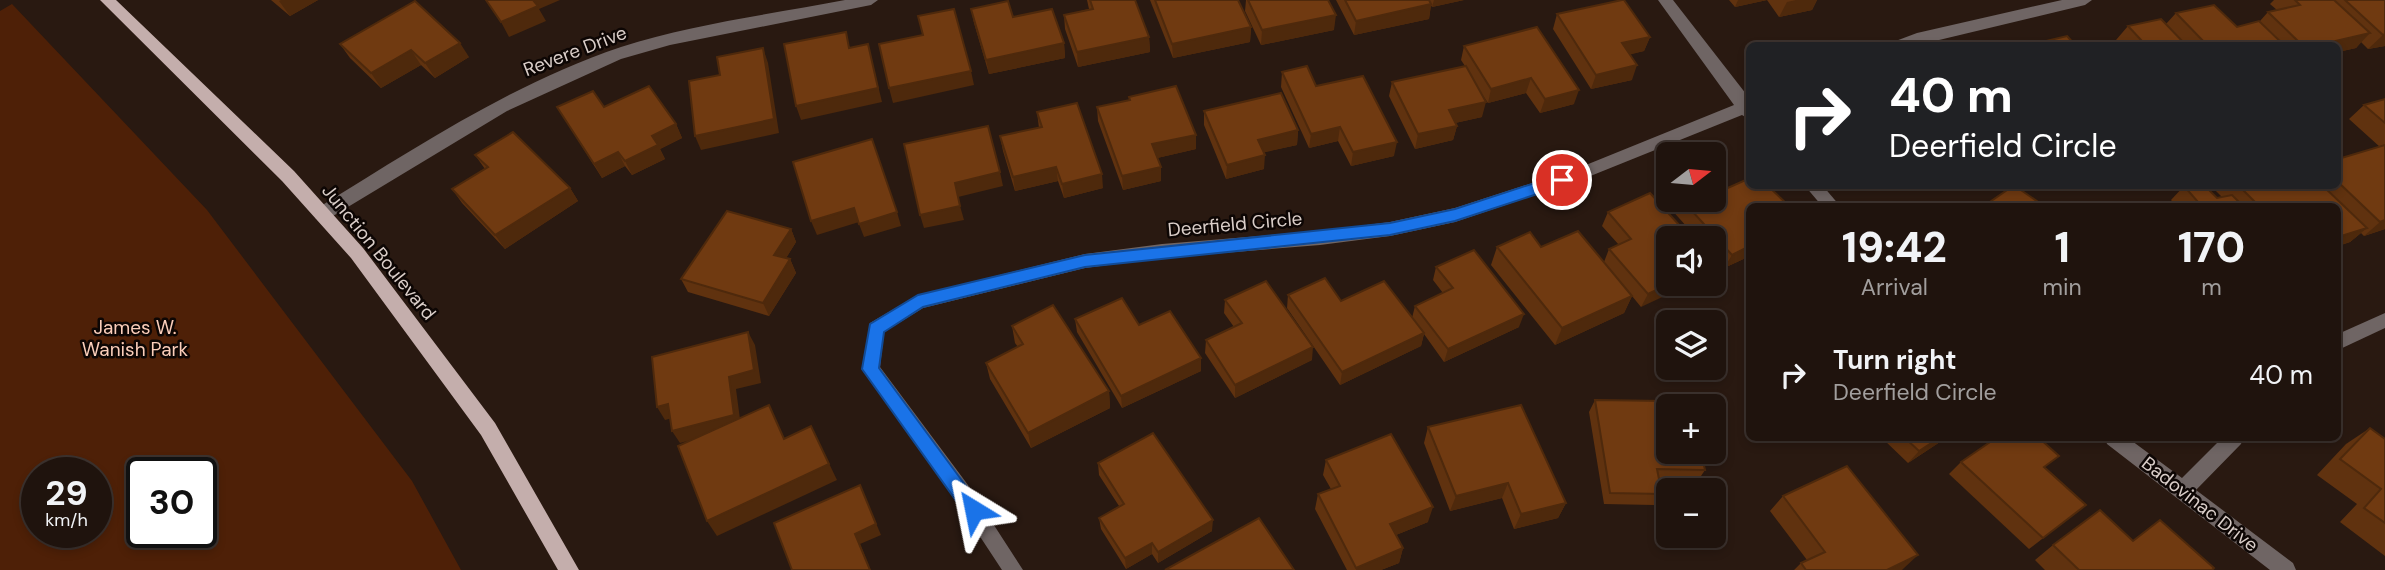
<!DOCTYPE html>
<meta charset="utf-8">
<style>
body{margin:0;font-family:"DM Sans",sans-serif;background:#2c201b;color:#f1f3f6;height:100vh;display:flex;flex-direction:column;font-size:26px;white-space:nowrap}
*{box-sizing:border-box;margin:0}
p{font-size:23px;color:#a19e9d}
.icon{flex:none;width:38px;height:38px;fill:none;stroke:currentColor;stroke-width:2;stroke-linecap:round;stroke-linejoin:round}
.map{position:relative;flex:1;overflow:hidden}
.sheet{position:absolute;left:1746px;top:203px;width:595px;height:238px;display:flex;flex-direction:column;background:#1f130d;border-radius:10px;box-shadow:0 4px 10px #0003,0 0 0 2px #3c322e}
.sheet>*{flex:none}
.banner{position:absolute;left:1746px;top:42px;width:595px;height:147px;border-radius:10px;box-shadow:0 4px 10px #0003,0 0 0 2px #3c322e;background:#202124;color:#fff;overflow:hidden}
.needle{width:46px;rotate:74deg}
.tools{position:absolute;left:1656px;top:142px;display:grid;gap:14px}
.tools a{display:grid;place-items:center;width:70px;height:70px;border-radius:10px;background:#1f130d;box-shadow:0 4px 10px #0003,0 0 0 2px #3c322e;font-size:35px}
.speed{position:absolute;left:21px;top:457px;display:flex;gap:14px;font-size:35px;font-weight:700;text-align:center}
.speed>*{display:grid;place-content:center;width:91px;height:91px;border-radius:50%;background:#1f130d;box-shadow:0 4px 10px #0003,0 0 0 2px #3c322e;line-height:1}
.speed small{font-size:18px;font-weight:400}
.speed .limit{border:4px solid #111;border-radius:10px;background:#fff;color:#111}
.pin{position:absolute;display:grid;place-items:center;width:60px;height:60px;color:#fff;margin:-30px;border:4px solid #fff;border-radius:50%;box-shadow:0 2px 7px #0007}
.me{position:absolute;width:77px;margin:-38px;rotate:325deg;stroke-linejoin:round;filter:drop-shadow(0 0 5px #0008)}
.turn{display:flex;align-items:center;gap:24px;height:147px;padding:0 28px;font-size:32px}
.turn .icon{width:91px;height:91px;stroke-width:2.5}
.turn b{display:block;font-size:49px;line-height:60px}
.eta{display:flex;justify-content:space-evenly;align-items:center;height:119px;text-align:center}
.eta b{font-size:42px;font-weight:800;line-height:49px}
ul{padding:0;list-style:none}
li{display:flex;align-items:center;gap:21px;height:105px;padding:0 28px}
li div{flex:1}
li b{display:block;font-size:26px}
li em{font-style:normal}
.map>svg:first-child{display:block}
.green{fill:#4e2007;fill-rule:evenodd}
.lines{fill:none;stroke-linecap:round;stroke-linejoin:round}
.minor{fill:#6f6564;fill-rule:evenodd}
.major{fill:#c4aeac;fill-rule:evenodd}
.wall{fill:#60320f}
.shaded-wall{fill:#4e290c}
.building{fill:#703a11;stroke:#4e290c;stroke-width:2}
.route{fill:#1a73e8;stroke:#114b97;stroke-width:2}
.labels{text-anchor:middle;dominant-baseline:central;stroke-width:5;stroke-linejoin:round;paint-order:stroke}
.street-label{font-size:19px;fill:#dacec9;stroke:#0d0604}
.park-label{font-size:19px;fill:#fbceba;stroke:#0d0604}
</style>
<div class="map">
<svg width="2385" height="570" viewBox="0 0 2385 570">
<rect width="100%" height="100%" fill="#291911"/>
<path class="green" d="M12,4l195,206 205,271 49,89h-461v-559zM37,472h59v60h-59zM142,472h59v60h-59z"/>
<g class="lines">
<g class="minor">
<path d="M845,0h33l-7,5 -201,40 -49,14 -114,52 -179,108h-12l-2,-5 2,-5c98,-60 195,-125 305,-162 71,-23 151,-33 224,-47z"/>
<path d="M1658,0h15l77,99v21l-8,-5 -154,62 -133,45 -65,14 -70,9 -158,13 -77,10 -162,40 -39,24 -4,35 88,118 55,85h-21l-48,-73 -92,-128 8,-46 48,-28 167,-41 77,-10 158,-13 70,-9 65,-14 121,-39 158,-64z"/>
<path d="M2062,0h30l-7,5 -171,41h-23l2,-4 24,-9z"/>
<path d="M1805,186h18l17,20h-18z"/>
<path d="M2385,313v15l-47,22v-16z"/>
<path d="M2105,438h23l54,40 40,-40h21l-2,6 -45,46 97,73 3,7h-26l-163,-126z"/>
</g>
<path class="major" d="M100,0h16l178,171 69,77 132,175 84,147h-21l-77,-135 -130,-177 -69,-77z"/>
</g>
<g class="wall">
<path d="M271,0h47l-28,16z"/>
<path d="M1087,0h48l14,37 1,15 -72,15 -13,-38 -1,-14 25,-6z"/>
<path d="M1150,0h88l13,27 -1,15 -77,16z"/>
<path d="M1246,0h82l6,30 -73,15 -16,-34z"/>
<path d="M1336,0h128l-32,7 -1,-2 -2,14 -75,16z"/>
<path d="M1729,0h88l-5,10 -33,7 -12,-17 -32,7z"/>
<path d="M2274,0h111v46l-17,3 -7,-7 -5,6 -18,4v-6h-217l-5,-6 12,-14 38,-2 10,-11 61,14 23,-6 8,-9 9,-2 -7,-6z"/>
<path d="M971,9l42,8 51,26 1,15 -76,16 -15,-51z"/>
<path d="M1557,14l93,23 -6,14 -14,3 2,26 -41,9 -38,-60z"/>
<path d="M1537,27l37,77 -34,9 -14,-20 -38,10 -9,-13 3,27 -27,6 2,3 -4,14 -38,9 -26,-53 3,-14 73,-16 -4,-6 3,-14z"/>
<path d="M340,44l129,13 -34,21 -14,-13 -40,23 -31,-30z"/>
<path d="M1282,72l34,14 78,70 -43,10 -13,-25 -29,7 -28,-61z"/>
<path d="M1129,97l67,52 -39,9 4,23 -38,9 -25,-69 -1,-14 32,-7z"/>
<path d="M2385,99v130l-21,7 -3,-3 -11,9 -12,4v-40h-162l-5,-6 13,-14 33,12 5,-1 -11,-11h127v-27l42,-12 -31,-28 15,-14z"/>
<path d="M557,107h47l72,17 6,14 -22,11 5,10 -33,16 -7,-9 -23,12z"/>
<path d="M1204,111l94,19 -1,15 -33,7v17l-38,10 -22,-54z"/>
<path d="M1037,112l66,76 -39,10 -6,-17 -43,10 -12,-40 -3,-15 39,-8z"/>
<path d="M475,155l95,33 8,13 -73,48 -43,-46 -10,-14 33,-20z"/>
<path d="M1668,184v16h45l37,56 -26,12 -11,-12v-18h-16l-36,-40z"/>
<path d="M1650,193l18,91 -27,23 -9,-11 -8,17 -69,32 -64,-80 6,-18h44l63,15 5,-13 10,-4 -17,-19 6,-14z"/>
<path d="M791,229l5,13 -10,16 4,1 6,14 -27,43 -81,-24 -7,-13z"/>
<path d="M1436,267l83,60 -75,35 -20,-28 -3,12 -81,39 -53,-77 1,-13 53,6 71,17 3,-12 28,-13 -10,-13z"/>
<path d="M1225,300l87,60 -77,38 -30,-45 1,-13 28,-13 -10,-14z"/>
<path d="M1750,318v11l-4,-5z"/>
<path d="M1075,319l64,6 62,46 -79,37 -45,-76z"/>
<path d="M1012,326l97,65 1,17 -79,40 -41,-69 -4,-16 32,-16 -3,-4z"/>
<path d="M1595,400l73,52 37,18 -8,12 -38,-1 3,13 -8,11 -50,-1 -15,-92z"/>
<path d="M1428,427l138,76 -8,15 -44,11 -12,-31 -52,13 -26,-68z"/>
<path d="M2370,428l15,11v117l-45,-34 17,-18 -40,-29 29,-31z"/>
<path d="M1882,438h64l-38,25z"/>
<path d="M1326,460l102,62 -32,13 7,13 -4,15 -18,7h-34l-32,-61 3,-15 13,-5 -8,-14z"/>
<path d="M1961,462l84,6 27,48 -43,33 -80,-75z"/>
<path d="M1098,463l114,68 -54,32 -6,-9 -26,15 -25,-40 -2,-11 20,-12 -20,-31z"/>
<path d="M1783,496l120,73 -2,1h-107l7,-7 6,-3 -37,-49z"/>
<path d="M2160,520l52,50h-167l-10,-10 18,-15 80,-4z"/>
</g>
<g class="shaded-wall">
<path d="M281,0h37l-28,16 -11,-15z"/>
<path d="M533,0h27l-21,9 7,12 -37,16 -8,-15z"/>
<path d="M1434,0h30l-32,7z"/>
<path d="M1738,0h29l-32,7z"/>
<path d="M1796,0h21l-5,10 -33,7 8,-15z"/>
<path d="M1431,4l-2,15 -75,16 2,-14z"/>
<path d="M1336,15l-2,15 -73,15 1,-15z"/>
<path d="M1251,27l-1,15 -77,16 -1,-14z"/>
<path d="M2370,33l-14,15 -18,4v-6h-24z"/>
<path d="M2385,34v12l-17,3 15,-14z"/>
<path d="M1149,37l1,15 -72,15 -1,-15z"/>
<path d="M1650,37l-6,14 -27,7 5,-15z"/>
<path d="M460,43l9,14 -34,21 -10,-15z"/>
<path d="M1064,43l1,15 -76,16 -3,-14z"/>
<path d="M868,44l14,58 -81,18 -5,-14z"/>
<path d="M763,48l5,15 11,70 -78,17 -6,-14z"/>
<path d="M411,50l10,15 -40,23 -10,-15z"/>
<path d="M1637,65l-5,15 -41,9 5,-14z"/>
<path d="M971,71l3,14 -81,18 -4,-15z"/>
<path d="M1531,78l-5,15 -38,10 3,-14z"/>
<path d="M1579,90l-5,14 -34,9 5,-14z"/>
<path d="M1486,102l-4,15 -36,8 3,-15z"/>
<path d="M676,124l6,14 -22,11 5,10 -33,16 -7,-14 27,-25z"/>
<path d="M1457,126l-4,14 -38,9 3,-15z"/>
<path d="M1340,127l-2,14 -29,7 2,-14z"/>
<path d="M1298,130l-1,15 -40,9 1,-14z"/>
<path d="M1196,135v14l-43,10 -1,-15z"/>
<path d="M1397,142l-3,14 -43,10 2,-14z"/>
<path d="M618,152l7,14 -23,12 -8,-14z"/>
<path d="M1265,155l-1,14 -38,10 1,-14z"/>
<path d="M1056,167l2,14 -43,10 -2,-14z"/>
<path d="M1161,167v14l-38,9 -1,-14z"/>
<path d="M1000,172l3,14 -45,11 -3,-14z"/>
<path d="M1102,174l1,14 -39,10 -2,-14z"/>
<path d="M570,188l8,13 -73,48 -10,-14z"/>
<path d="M960,206l4,14 -40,8 -4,-13z"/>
<path d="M854,208l5,14 -42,13 -6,-14z"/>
<path d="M897,212l4,14 -37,11 -5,-13z"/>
<path d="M2385,220v9l-21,7 16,-14z"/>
<path d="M2367,228l-17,14 -12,4v-9z"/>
<path d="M791,229l5,13 -16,26 -6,-13z"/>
<path d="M1750,246v10l-26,12 8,-13z"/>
<path d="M790,259l6,14 -27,43 -6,-13z"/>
<path d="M1669,284h21l-49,23 7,-13z"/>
<path d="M1632,296l-8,17 -69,32 7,-17z"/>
<path d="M1524,314l-5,13 -75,35 4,-13z"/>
<path d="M748,332l7,13 6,38 -25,6 5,38 -61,16 -8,-12 57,-54z"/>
<path d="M1424,333l-3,13 -81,39 2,-13z"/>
<path d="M1313,347l-1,13 -77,38v-13z"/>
<path d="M1201,358v13l-79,37 -1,-12z"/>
<path d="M1109,391l1,17 -79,40 -3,-15z"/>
<path d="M668,404l8,13 -11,3 -8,-13z"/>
<path d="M811,426l26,54 -120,56 -10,-15z"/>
<path d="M1939,438h7l-38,25 11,-12z"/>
<path d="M1508,483l-6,15 -52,13 6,-15z"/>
<path d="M860,485l21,50 -21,9 11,26 -16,-36z"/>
<path d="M1566,503l-8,15 -44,11 7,-15z"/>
<path d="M1433,507l-5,15 -42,17 4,-15z"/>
<path d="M1213,520l-1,11 -54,32v-11z"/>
<path d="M1152,543v11l-26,15 -1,-11z"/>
<path d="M1403,548l-4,15 -18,7h-25v-2z"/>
<path d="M1918,555l-15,14 -2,1h-14z"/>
</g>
<g class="building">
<path d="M486,0h47l5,6 -37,16z"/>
<path d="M1090,0h45l14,37 -72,15 -13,-37 29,-6z"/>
<path d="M1155,0h83l13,27 -79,17z"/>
<path d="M1248,0h80l8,15 -74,15z"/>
<path d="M1345,0h84l2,4 -75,17z"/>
<path d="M1622,0h2l26,37 -28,6 15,22 -41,10 -39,-61z"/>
<path d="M2295,0h39l36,33 -56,13h-11l-35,-34 32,-7z"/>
<path d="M2345,0h40v34l-2,1z"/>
<path d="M415,1l45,42 -35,20 -14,-13 -40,23 -31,-29z"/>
<path d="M1008,1l5,16 39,-8 12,34 -78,17 -15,-51z"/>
<path d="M2214,5l23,22 22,-6 26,25h-77l-32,-33z"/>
<path d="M954,9l17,62 -82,17 -10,-44 44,-9 -5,-19z"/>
<path d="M2161,19l26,27h-65l20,-5 -14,-15z"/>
<path d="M1537,27l42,63 -34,9 -14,-21 -40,11 -27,-43z"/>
<path d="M846,32l3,16 19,-4 10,44 -82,18 -12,-62z"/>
<path d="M2067,36l9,10h-51z"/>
<path d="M763,48l11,71 -79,17 -6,-55 31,-6 -3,-18z"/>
<path d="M1307,66l9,20 47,-10 34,66 -44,10 -13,-25 -29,7 -29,-62z"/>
<path d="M1466,66l20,36 -37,8 8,16 -39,8 -26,-52z"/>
<path d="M649,86l27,38 -24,12 6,9 -33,16 -7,-9 -24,12 -37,-57 36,-16 11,16z"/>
<path d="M1176,86l20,49 -44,9 9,23 -39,9 -25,-69 33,-7 -1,-3z"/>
<path d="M1281,93l17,37 -40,10 7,15 -38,10 -23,-54z"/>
<path d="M2385,99v24l-21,-18z"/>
<path d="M1077,103l25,71 -40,10 -6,-17 -43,10 -13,-41 42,-9 -5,-15z"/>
<path d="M988,126l12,46 -45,11 5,23 -40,9 -16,-71z"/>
<path d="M513,132l57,56 -75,47 -43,-46 36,-22 -13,-12z"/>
<path d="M872,139l25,73 -38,12 -5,-16 -43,13 -18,-59z"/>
<path d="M2385,145v75l-5,2 -42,-40v-23z"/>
<path d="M1750,178v8h18l21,20h-39v40l-18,9 -50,-55h31v-17l8,8z"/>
<path d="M2013,186h2l29,20h-60z"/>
<path d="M2184,186h21l12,12 15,-3 11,11h-59l15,-3z"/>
<path d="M2239,186h84l44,42 -29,9v-31h-79z"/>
<path d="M1650,193l41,45h-23v46h1l-21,10 -39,-45 22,-10 -23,-27z"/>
<path d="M727,211l64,18 -17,26 16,4 -27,44 -82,-24z"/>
<path d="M1578,231l54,65 -70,32 -65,-81 33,-15 11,15z"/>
<path d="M1474,250l50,64 -76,35 -33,-43 38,-18 -17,-21z"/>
<path d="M1325,278l16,23 43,-20 40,52 -82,39 -54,-77z"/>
<path d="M1266,281l47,66 -78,38 -29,-45 36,-17 -17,-23z"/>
<path d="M1122,298l17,27 31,-14 31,47 -80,38 -46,-77z"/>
<path d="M1053,305l56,86 -81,42 -42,-70 37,-19 -11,-18z"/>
<path d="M748,332l6,38 -25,7 5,38 -62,16 -4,-27 -11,3 -5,-50z"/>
<path d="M1595,400l71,1 2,7v44h33l4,18 -48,-1 5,25 -52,-1z"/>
<path d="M769,405l15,34 27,-13 18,38 -122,57 -29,-75z"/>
<path d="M1521,405l45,98 -45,11 -13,-31 -52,13 -28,-69z"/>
<path d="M2370,428l15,11v84l-21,-15 17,-19 -41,-30z"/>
<path d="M1153,433l60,87 -55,32 -6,-9 -27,15 -26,-40 25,-14 -26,-41z"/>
<path d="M1391,434l42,73 -43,17 13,24 -47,20 -38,-74 22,-8 -14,-26z"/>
<path d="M1905,438h34l-20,13z"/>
<path d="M1996,438h43l20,18 -15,11 42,38 -43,33 -82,-76z"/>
<path d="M1847,466l71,89 -31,15h-81l-5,-7 24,-11 -42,-56z"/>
<path d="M860,485l16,39 -21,10 15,36h-78l-18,-47z"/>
<path d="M2100,510l33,31 27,-21 54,48 -2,2h-133l-26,-25z"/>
<path d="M1259,518l35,52h-129z"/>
</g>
<path class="route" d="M1562,174l6,2 2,4 -2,4 -113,37 -65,14 -305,32 -162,40 -39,25 -5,36 101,137 3,5 -3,6 -6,2 -7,-2 -105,-147 8,-45 48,-29 167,-40 305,-32 65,-14z"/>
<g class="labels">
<g class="street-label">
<text transform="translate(575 51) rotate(-21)">Revere Drive</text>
<text transform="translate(1235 224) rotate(-5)">Deerfield Circle</text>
<text transform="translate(379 252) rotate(51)">Junction Boulevard</text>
<text transform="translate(2200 504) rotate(38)">Badovinac Drive</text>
</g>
<g class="park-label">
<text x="135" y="327">James W.<tspan x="135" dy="22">Wanish Park</tspan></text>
</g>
</g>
</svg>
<div class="tools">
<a><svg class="needle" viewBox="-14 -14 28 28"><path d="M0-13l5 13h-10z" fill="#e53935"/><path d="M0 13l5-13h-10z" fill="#a19e9d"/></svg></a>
<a><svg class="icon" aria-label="sound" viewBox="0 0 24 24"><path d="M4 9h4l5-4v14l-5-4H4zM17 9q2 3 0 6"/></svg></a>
<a><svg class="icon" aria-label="layers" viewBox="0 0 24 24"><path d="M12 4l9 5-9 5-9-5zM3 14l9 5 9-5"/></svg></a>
<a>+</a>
<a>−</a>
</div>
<div class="speed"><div>29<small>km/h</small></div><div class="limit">30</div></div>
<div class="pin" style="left:1562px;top:180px;background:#d93025"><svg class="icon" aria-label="arrive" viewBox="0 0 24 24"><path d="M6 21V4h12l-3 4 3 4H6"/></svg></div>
<svg class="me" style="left:974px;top:510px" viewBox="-20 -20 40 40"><path d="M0-17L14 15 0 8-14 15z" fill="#1a73e8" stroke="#fff" stroke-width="4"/></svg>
<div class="banner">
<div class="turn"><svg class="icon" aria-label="right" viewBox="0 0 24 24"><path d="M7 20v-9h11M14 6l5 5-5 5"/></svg><div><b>40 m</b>Deerfield Circle</div></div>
</div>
<section class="sheet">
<div class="eta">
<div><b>19:42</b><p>Arrival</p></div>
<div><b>1</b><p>min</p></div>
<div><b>170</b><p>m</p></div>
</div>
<ul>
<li><svg class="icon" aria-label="right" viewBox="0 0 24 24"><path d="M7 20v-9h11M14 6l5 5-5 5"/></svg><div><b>Turn right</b><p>Deerfield Circle</p></div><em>40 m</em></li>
</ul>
</section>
</div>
